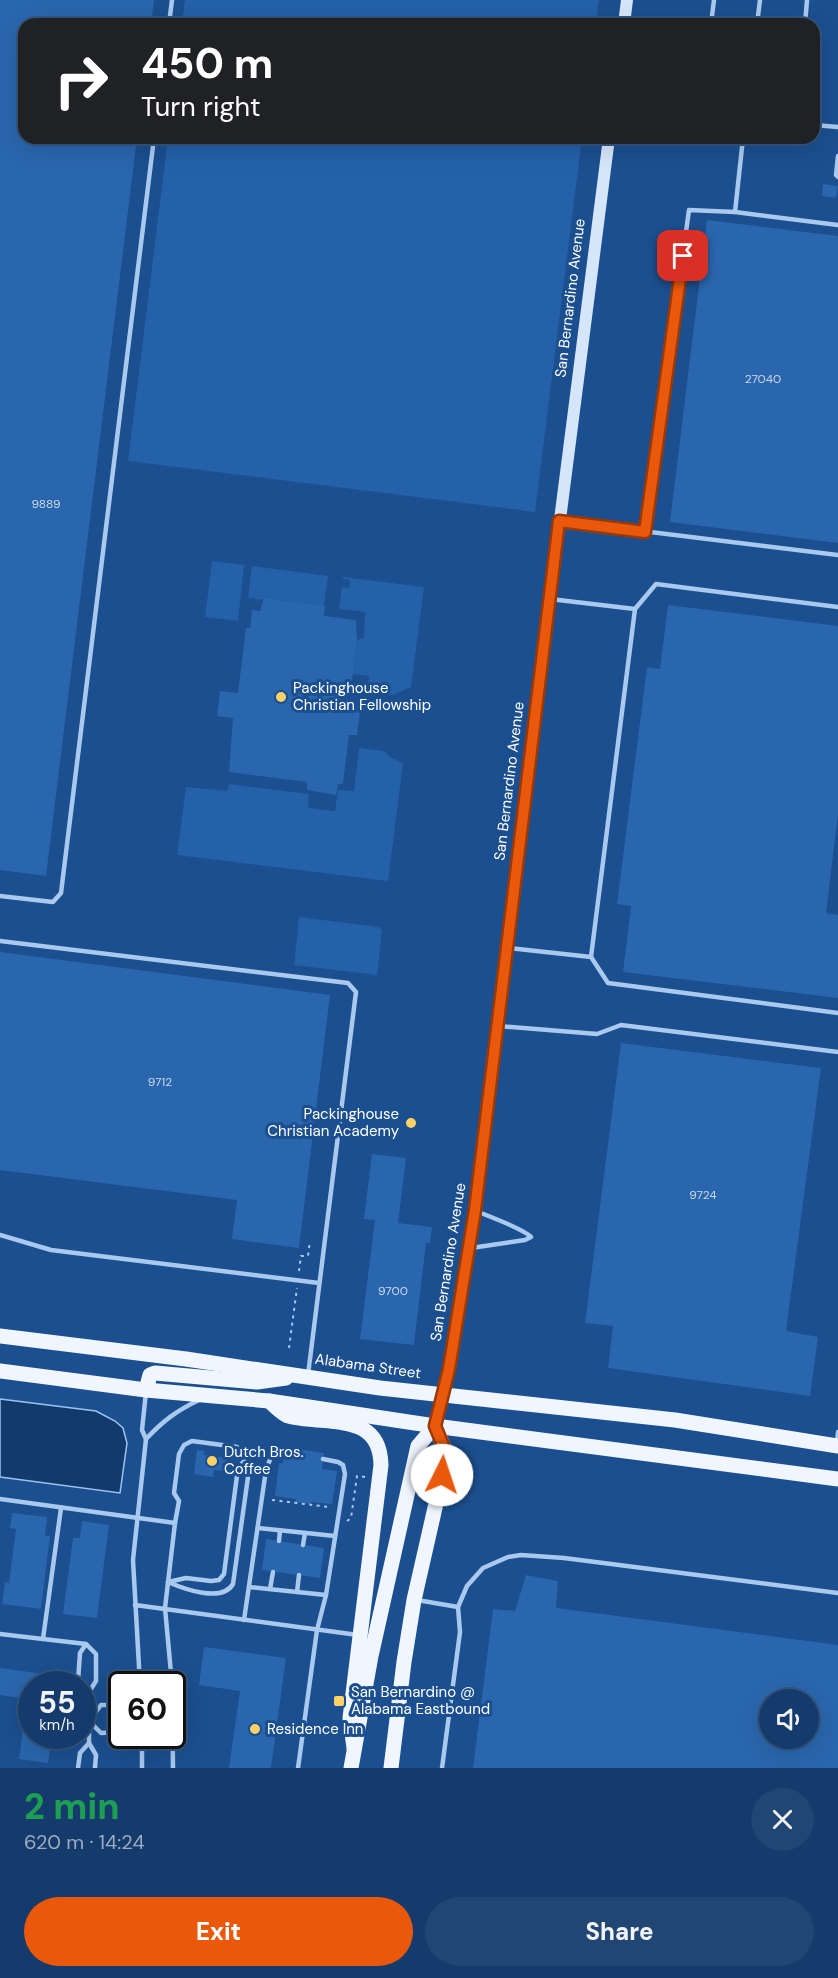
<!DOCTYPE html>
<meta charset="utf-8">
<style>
body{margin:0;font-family:"DM Sans",sans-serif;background:#214673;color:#f1f3f6;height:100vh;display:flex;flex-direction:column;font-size:22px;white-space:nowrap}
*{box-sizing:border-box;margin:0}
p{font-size:20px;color:#9dadc1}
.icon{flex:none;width:33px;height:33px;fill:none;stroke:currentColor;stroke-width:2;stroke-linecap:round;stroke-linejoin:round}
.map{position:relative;height:1768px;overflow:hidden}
.details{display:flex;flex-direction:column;background:#143b6b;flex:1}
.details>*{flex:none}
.hud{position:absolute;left:18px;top:18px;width:802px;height:126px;border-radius:18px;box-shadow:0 6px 24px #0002,0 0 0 2px #33557e;background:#202124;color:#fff;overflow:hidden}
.buttons{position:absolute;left:759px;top:1689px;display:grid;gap:12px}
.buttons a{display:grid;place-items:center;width:60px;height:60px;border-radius:50%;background:#143b6b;box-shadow:0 6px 24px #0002,0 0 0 2px #33557e;font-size:30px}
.speed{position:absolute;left:18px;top:1671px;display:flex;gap:12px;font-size:30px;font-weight:700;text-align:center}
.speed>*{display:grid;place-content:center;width:78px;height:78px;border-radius:50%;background:#143b6b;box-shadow:0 6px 24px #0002,0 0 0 2px #33557e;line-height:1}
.speed small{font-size:15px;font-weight:400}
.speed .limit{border:3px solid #111;border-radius:9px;background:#fff;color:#111}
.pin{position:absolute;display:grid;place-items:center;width:51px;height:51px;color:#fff;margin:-26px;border-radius:12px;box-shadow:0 3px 9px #0006}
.me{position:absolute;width:66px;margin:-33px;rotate:4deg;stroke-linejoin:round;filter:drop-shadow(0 0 4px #0008)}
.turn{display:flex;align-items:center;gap:21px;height:126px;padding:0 24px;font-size:27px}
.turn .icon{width:78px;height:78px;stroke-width:2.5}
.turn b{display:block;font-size:42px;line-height:51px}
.round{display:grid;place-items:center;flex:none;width:63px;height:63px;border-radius:32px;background:#214673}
.head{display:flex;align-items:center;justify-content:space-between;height:102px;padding:0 24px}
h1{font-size:36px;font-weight:800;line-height:45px;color:#1e9e55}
.action{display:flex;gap:12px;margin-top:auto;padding:12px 24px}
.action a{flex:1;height:69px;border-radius:36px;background:#ea580c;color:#fff;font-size:24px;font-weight:800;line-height:69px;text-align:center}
.action a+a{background:#214673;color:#f1f3f6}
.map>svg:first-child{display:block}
.green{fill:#2461a8}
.water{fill:#123a6d;stroke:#9cc4f0;stroke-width:1.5}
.building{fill:#2a66ad;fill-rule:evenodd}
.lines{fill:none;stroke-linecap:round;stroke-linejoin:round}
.path{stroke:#a9c9ee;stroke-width:2;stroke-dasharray:3 4.5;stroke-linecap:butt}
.service{stroke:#a9c9ee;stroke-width:4.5}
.secondary{stroke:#d6e6fa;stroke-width:12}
.primary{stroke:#f0f6ff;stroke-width:15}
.route-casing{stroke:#983908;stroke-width:15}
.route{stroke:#ea580c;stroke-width:10}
.poi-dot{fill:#ffd166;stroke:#1b4f8f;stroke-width:2}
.labels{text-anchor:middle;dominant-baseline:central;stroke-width:6;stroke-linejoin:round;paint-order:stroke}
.number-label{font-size:12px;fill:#cad9ea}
.street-label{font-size:15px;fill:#fff;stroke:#1b4f8f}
.poi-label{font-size:15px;fill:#fff;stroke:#1b4f8f;text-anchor:start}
</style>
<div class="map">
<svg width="838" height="1768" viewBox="0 0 838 1768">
<rect width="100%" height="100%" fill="#1b4f8f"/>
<g class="green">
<path d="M185,0h414l-3,24h-414z"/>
<path d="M168,138h414l-47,374 -407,-51z"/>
<path d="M212,561l32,4 -6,56 -33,-4z"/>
<path d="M252,566l76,10 -4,30 -60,-8 -1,2 -15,-2z"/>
<path d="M343,577l81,10 -13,100 -18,8 -26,-3 2,-16 -16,-2 4,-34 7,-2 1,-26 -26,-3 3,-22 7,1 1,-8 -7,-1z"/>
<path d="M359,748l25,3 6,6 13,6 -15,118 -211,-26 9,-68 41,4 2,-7 80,10 -1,14 27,3 3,-21 16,1z"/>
<path d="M299,917l79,10 4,3 -5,45 -83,-10z"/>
</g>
<path class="water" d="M0,1399l96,12 19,10 8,7 4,15 -7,50 -120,-16z"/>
<g class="building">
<path d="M0,0h154l-3,24h-127v114h113l-91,738 -46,-6z"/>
<path d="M823,184l15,2 -2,12 -14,-2z"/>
<path d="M707,220l131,16v307l-168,-21z"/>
<path d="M264,598l61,8 -1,10 32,4 1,20 -4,34 -2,10h-7l-2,17 19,3 -4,31h-8l-6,49h-5l-2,11 -29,-5v-8l-78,-10 4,-54 -16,-2 3,-25 18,2 8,-65h4l2,-18 8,1z"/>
<path d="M668,605l170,21v189l-12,98 12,2v83l-215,-26 8,-66 -14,-2 30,-237 13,2z"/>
<path d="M0,952l330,43 -31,253 -67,-9 5,-39 -237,-30z"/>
<path d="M621,1043l200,25 -35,263 32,6 -8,59 -202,-28 5,-42 -28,-3z"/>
<path d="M372,1154l34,4 -8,65 34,4 -2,16h-4l-12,102 -54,-6 15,-119 -11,-1z"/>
<path d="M285,1447l39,6 -2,16 15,2 -5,33 -21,-2v2l-16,-2 1,-3 -21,-3 4,-33h4z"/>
<path d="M197,1450l7,1v4l24,3 -4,13 -10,-1 -1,7 -19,-3z"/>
<path d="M12,1513l35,4 -2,19h5l-9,73 -39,-5 3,-22 4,1 7,-54 -6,-1z"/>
<path d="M82,1521l27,4 -12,93 -34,-4 10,-76h7z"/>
<path d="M266,1539l58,9 -4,30 -58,-8z"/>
<path d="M526,1575l32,6 -2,27 282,37v123h-365l20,-159 22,2zM770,1700h38v38h-38z"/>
<path d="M204,1647l82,11 -15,110h-42l11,-77 -41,-6z"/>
<path d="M0,1668l59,8 -1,8h-26v52h20l-4,27 -29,-4 8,-60 -27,-4z"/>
</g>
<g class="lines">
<g class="path">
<path d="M299,1271l2,-15h7l2,-15"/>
<path d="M289,1348l8,-60"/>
<path d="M272,1500l57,7"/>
<path d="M347,1521l4,-3 6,-42 9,1"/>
</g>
<g class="service">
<path d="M169,24l3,-24"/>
<path d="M711,24l3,-24"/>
<path d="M757,24l3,-24"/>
<path d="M805,24l2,-24"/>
<path d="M814,125l24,2"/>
<path d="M838,156l-2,19 2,2"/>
<path d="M735,212l103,13"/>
<path d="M561,521l277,34"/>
<path d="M645,532l44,-322 46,2 8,-74"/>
<path d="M550,599l85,10 21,-25 182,23"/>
<path d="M0,896l53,6 8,-9 93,-755"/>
<path d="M0,941l348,42 8,9 -48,383"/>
<path d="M509,948l82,9 17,26 230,30"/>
<path d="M591,957l44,-348"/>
<path d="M499,1026l98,8 24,-9 217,27"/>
<path d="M0,1235l51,15 268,33"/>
<path d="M471,1248l54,-8 6,-3c-7,-8 -43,-21 -55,-26"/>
<path d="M146,1439c17,-18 30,-28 53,-39"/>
<path d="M837,1443l1,-11"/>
<path d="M0,1499l175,24 -10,85 7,76"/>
<path d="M258,1528l77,8"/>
<path d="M279,1541l1,-11"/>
<path d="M303,1545l2,-12"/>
<path d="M168,1582c16,7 54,21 65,2l16,-114 -6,-18 -6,-5 -45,-6 -8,4 -5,9 -5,39 5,8 -4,22"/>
<path d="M168,1582l18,-4 25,3 8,-1 5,-6 14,-106 8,-9"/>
<path d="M249,1587l77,8"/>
<path d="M270,1589l3,-17"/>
<path d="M297,1592l2,-17"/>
<path d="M417,1600l41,7"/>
<path d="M135,1605l223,30"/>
<path d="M244,1620l22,-150 5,-13 12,-3"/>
<path d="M0,1634l86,10"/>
<path d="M43,1639l18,-131"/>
<path d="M81,1684l-3,-3 2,-28 6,-9 10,10v27l-7,11 -7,-6"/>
<path d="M140,1684l-7,-124 13,-121 -4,-9 4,-38"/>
<path d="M172,1687l1,81"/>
<path d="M122,1705h-21l-12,16 12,12 21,-1"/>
<path d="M89,1743v-51"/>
<path d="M78,1768l2,-15 9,-10 7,12 -1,13"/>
<path d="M142,1768v-32"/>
<path d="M298,1768l19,-138 9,-35 19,-121 -2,-9 -5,-3 -15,-3"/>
<path d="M442,1768l18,-136 -2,-25 9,-21 16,-18 25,-11 13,-2 43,3 274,35"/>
</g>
<g class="secondary">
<path d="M624,24l3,-24"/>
<path d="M435,1426l14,-57 26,-158 58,-481 76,-592"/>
</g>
<g class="primary">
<path d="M0,1336l186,23 194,29 295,32 163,26"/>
<path d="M0,1371l146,19 123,11 166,25 403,53"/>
<path d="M146,1390l4,-15 5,-2 102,9 29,-4"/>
<path d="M269,1401c6,5 12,12 19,15 6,2 13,2 19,3 35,4 73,0 74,46l-31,253 4,30"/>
<path d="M351,1768l20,-112 47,-210 17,-20"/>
<path d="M391,1768l13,-106 10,-62 33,-145 -12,-29"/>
</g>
</g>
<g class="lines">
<g class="route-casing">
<path id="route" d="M442,1475l5,-20 -12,-29 14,-57 26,-159 84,-689 86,11 38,-276"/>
</g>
<use href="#route" class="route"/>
</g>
<g class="poi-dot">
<circle cx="281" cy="697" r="6"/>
<circle cx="411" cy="1123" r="6"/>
<circle cx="212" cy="1461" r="6"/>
<rect x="333" y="1695" width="12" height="12" rx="3"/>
<circle cx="255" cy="1729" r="6"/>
</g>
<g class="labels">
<g class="number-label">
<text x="763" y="379">27040</text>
<text x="46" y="504">9889</text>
<text x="160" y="1082">9712</text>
<text x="703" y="1195">9724</text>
<text x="393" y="1291">9700</text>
</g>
<g class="street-label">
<text transform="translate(570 298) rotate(-83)">San Bernardino Avenue</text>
<text transform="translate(509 781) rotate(-83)">San Bernardino Avenue</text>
<text transform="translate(448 1262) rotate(-81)">San Bernardino Avenue</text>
<text transform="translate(368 1366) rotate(8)">Alabama Street</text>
</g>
<g class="poi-label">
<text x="293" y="688">Packinghouse<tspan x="293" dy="17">Christian Fellowship</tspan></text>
<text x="399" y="1114" text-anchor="end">Packinghouse<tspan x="399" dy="17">Christian Academy</tspan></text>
<text x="224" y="1452">Dutch Bros.<tspan x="224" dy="17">Coffee</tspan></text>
<text x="351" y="1692">San Bernardino @<tspan x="351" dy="17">Alabama Eastbound</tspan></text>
<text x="267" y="1729">Residence Inn</text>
</g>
</g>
</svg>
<div class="buttons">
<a><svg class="icon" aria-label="sound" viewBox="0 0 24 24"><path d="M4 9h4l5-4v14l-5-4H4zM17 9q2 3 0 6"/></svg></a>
</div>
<div class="speed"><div>55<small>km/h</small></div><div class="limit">60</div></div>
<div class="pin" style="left:683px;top:256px;background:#d93025"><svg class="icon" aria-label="arrive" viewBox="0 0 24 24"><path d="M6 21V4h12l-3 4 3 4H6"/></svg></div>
<svg class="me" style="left:442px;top:1475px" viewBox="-20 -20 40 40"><circle r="19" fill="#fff"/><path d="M0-13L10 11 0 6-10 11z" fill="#ea580c"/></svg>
<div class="hud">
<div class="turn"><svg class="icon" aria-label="right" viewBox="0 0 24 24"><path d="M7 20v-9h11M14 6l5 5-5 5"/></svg><div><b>450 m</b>Turn right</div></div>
</div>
</div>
<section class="details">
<div class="head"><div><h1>2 min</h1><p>620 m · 14:24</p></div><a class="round"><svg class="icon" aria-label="close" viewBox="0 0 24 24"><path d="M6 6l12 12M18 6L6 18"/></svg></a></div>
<div class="action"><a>Exit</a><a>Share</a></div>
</section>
